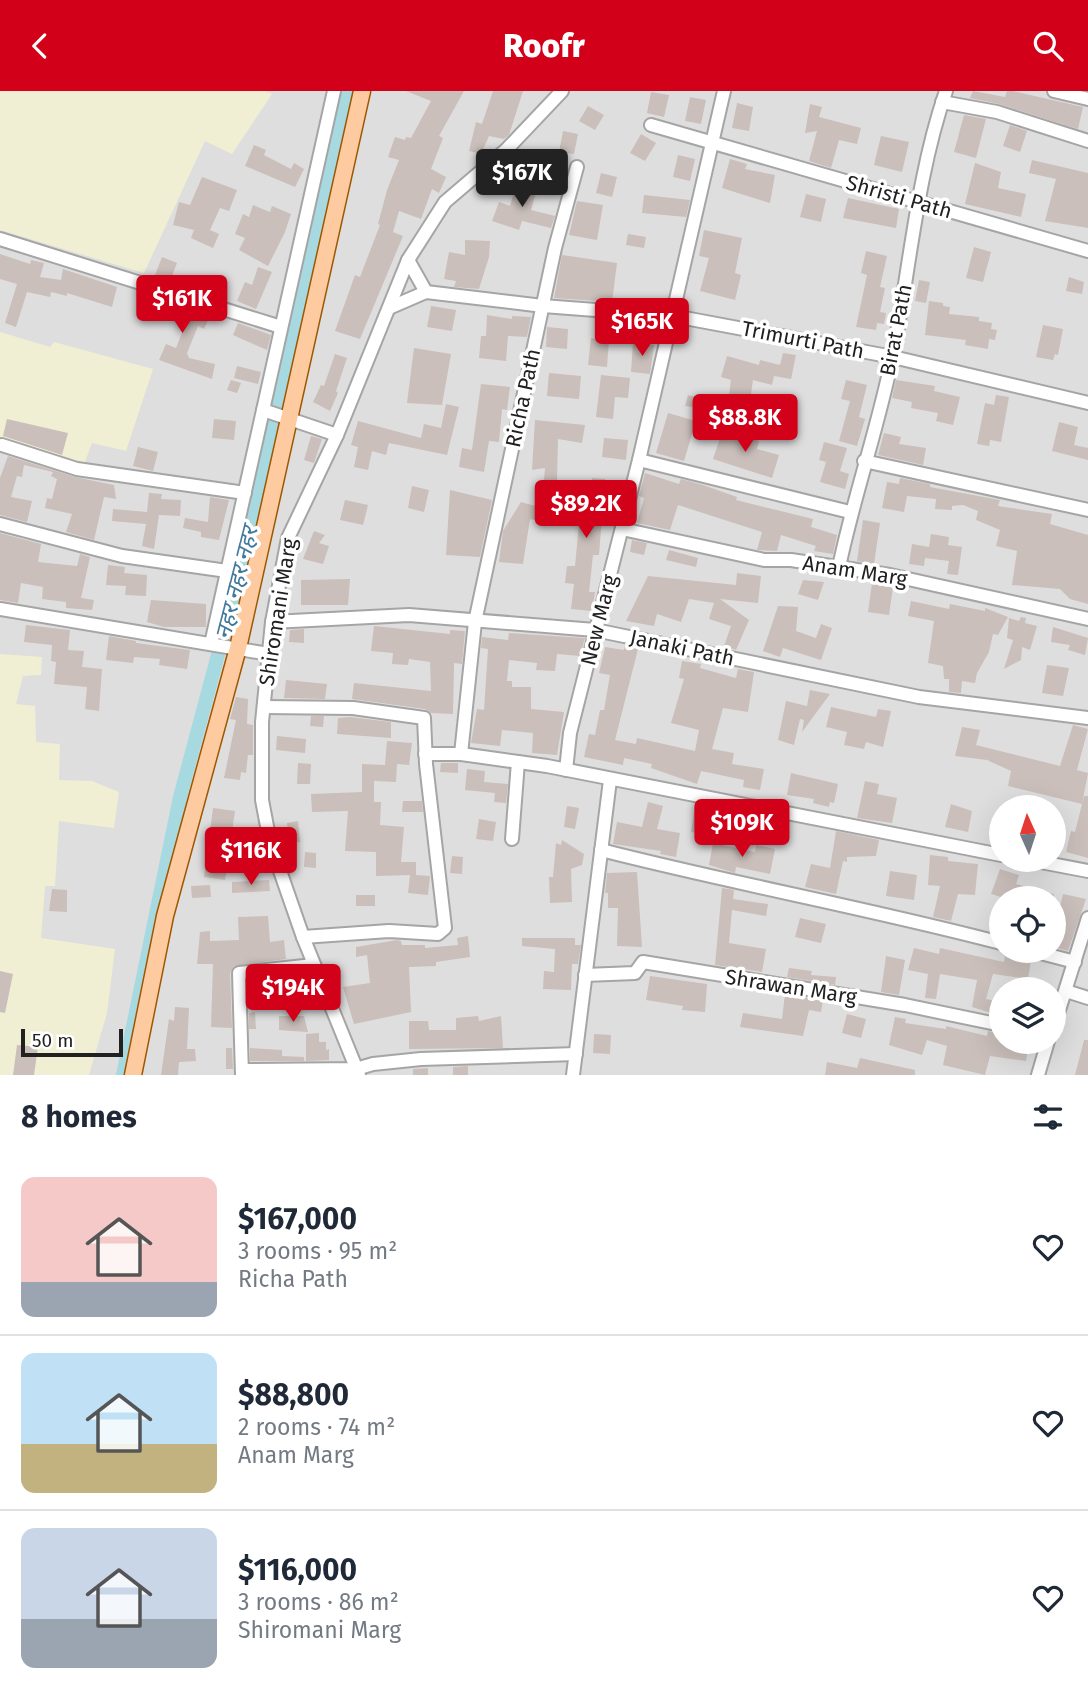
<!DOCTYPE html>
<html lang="en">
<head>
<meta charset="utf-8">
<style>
  body { margin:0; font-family:"Fira Sans","Noto Sans Devanagari",sans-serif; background:#f6f6f7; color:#1f2937; height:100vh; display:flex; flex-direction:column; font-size:26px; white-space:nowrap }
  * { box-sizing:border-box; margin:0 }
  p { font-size:23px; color:#747a83 }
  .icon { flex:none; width:38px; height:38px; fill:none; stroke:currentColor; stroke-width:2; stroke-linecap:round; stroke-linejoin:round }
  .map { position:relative; height:984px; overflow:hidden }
  .sheet { display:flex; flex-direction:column; background:#fff; flex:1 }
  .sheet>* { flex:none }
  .needle { width:46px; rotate:357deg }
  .controls { position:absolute; left:989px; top:704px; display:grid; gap:14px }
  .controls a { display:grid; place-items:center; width:77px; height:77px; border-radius:50%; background:#fff; box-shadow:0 7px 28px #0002; font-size:35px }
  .scale { position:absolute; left:21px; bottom:18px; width:102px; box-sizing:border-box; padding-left:7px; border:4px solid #212121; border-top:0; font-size:19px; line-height:24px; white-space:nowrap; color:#212121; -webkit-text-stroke:5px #fff; paint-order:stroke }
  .price { position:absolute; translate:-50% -60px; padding:0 16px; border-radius:7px; background:#d20018; color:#fff; font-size:23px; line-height:46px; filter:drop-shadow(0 2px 4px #0008) }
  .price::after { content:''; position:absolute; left:50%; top:42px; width:21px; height:16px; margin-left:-10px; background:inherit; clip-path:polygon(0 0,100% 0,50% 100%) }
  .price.on { background:#222; color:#fff }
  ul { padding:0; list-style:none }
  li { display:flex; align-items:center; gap:21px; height:175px; padding:0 21px }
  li+li { border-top:2px solid #e0e1e3 }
  li span { display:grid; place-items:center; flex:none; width:196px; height:140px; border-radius:14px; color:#555 }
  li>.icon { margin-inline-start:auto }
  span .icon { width:84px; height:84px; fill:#fffc; stroke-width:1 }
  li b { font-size:30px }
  h2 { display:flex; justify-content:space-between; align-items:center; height:84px; padding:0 21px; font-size:30px }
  header { display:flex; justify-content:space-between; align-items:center; height:91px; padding:0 21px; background:#d20018; color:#fff; font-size:32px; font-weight:800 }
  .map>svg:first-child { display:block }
</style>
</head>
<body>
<header><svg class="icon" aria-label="back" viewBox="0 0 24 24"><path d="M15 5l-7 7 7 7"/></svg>Roofr<svg class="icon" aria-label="search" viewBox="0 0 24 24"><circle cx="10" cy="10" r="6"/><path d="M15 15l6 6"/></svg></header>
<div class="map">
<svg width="1088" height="984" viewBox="0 0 1088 984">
  <rect width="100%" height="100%" fill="#f2ede7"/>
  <!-- residential -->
  <path fill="#dfdede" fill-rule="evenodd" d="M0 0H1088V984H0ZM1001 716H1054V768H1001ZM1001 807H1054V859H1001ZM1001 898H1054V950H1001Z"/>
  <!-- farmland -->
  <g fill="#f0efd3">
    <polygon points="0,0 265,0 272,3 232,63 205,50 144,182 0,139"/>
    <polygon points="0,241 50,256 54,251 153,278 126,360 92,352 83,376 0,350"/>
    <polygon points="0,563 42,566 41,584 23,585 16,613 35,615 36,651 60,653 59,689 92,690 119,701 114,737 59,730 55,795 45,795 41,847 115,858 107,922 89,984 0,984"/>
  </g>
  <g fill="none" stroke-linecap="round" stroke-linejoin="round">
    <!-- canal -->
    <polyline stroke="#a7dae0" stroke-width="14" points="123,984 180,706 239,485 346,0"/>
  </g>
  <!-- building -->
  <g fill="#cabfba">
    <polygon points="406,0 464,0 439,45 443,47 431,78 446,86 439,102 432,98 421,128 399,120 393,141 403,145 360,248 335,240 355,184 360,186 380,134 378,133 387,99 399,69 388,66 395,46 405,49 406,46 411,47 431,10"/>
    <polygon points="493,0 523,0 509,44 504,48 489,45 481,63 469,60 476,31 482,33"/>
    <polygon points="973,0 1005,6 1007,0 1013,0 1083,16 1078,38 999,13 970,7"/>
    <polygon points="651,1 669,4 664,26 647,22"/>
    <polygon points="690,6 706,9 701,33 685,30"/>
    <polygon points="737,12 753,16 749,40 732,37"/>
    <polygon points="810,13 822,16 819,26 861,37 857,53 839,49 831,77 809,70 817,40 805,42"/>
    <polygon points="588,15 604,24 595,39 579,30"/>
    <polygon points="964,24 986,28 976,67 954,61"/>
    <polygon points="1010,34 1027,40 1020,61 1003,55"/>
    <polygon points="563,40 578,43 574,63 559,61"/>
    <polygon points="641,43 656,52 645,70 630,62"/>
    <polygon points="881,45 909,51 902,81 874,74"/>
    <polygon points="254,54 266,59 264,64 291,78 294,72 304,78 295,96 245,75"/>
    <polygon points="678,64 695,68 690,90 673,86"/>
    <polygon points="730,68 747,73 745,78 775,84 770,112 722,97"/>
    <polygon points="1032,69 1088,82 1088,137 1045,130 1056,88 1029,82"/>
    <polygon points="975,72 1001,81 998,97 1026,103 1021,126 965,113"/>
    <polygon points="532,74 555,77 553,92 531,89"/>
    <polygon points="601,82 617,86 612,106 596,102"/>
    <polygon points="202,86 237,99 229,120 220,117 210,139 219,143 213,157 191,147 194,139 173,134 179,111 190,114"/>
    <polygon points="518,88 538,94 531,119 555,125 551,137 522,130 519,139 492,130 499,111 510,115"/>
    <polygon points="806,103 826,108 821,131 800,126"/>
    <polygon points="644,104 690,109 686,126 642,122"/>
    <polygon points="848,107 899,118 896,137 843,127"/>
    <polygon points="577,110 603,114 597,149 569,144"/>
    <polygon points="253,114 270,121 272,115 291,123 285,141 268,175 239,159 245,147 235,143 243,123 249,126"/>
    <polygon points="704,139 742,147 735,182 741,184 735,209 700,200 709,167 699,165"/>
    <polygon points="628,143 646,146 644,157 626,154"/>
    <polygon points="465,149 490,150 489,166 479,198 454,196 456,190 444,188 449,161 465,164"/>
    <polygon points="974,156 991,161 983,191 966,187"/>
    <polygon points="866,160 887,165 880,196 885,197 880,221 886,222 884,233 877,232 876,239 856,236 867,184 861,182"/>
    <polygon points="0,163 30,173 31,169 44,172 40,186 61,189 63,178 117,196 112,216 67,202 67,205 51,201 50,206 27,201 16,236 5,232 17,193 0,188"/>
    <polygon points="562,164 617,172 612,211 554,207"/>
    <polygon points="162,166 177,172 170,190 155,184"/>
    <polygon points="258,176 272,181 256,218 237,210 245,191 252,194"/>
    <polygon points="1069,186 1084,191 1082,203 1066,200"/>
    <polygon points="919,189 930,191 926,212 915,210"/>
    <polygon points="150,207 211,223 204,238 198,235 187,262 189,267 215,273 212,288 159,269 166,253 176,257 185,234 158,225 157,230 144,226"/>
    <polygon points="929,210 943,212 943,215 950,216 949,223 979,226 979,230 992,232 991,238 997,239 995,249 989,248 988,258 965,254 966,249 925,244"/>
    <polygon points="431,215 456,219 452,240 427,236"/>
    <polygon points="487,224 512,228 512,225 531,226 527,246 508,245 506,270 479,267 481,245 486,245"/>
    <polygon points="238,232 271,244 267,259 233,244"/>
    <polygon points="1043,234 1063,238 1058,264 1055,263 1053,269 1036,266"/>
    <polygon points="547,236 568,238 567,258 546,256"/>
    <polygon points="591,247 609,249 607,276 588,274"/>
    <polygon points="633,252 654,254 650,283 631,281"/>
    <polygon points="414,257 451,263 442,314 407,312"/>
    <polygon points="783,262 796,264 791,288 774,285 772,294 753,289 748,323 727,320 731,289 721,286 727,265 759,274 760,269 780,274"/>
    <polygon points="335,263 347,267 336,300 338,302 330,320 313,311 321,294 324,295"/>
    <polygon points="237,275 261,281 258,293 234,287"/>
    <polygon points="549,282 581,285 579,308 547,305"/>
    <polygon points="601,284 630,287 628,307 615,306 613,328 596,326"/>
    <polygon points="231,289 241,292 237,302 227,299"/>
    <polygon points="846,289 867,294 859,326 865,328 857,355 839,350 850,310 841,308"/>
    <polygon points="896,289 935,295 934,300 960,306 953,334 936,330 938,322 911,317 912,311 892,307"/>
    <polygon points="481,293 510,296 507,319 502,318 499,351 489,350 484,381 459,376 462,357 472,359"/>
    <polygon points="688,304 719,313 717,319 685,315"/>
    <polygon points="996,304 1009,306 1001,351 990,349 989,355 977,353 985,312 994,314"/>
    <polygon points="446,313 459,316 447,364 389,352 386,364 372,360 368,379 354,376 358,356 351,354 358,330 421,347 424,333 441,337"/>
    <polygon points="781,313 797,318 792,336 776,331"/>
    <polygon points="668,322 696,330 684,370 656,362"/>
    <polygon points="7,328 68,342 62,364 3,345"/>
    <polygon points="214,328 236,330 234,349 212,347"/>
    <polygon points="535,329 585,334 582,352 558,348 557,390 544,389 545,377 532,379"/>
    <polygon points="1059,331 1078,336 1074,354 1088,357 1088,369 1052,360"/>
    <polygon points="723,338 759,350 757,358 779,364 772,387 713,368"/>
    <polygon points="884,342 901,346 899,353 926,357 923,374 878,364"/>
    <polygon points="311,345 322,348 314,372 304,369"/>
    <polygon points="604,347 628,349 626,369 602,366"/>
    <polygon points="824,351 847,357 840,380 849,383 845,398 820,391 826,371 819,369"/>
    <polygon points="138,356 158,361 153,380 133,375"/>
    <polygon points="8,365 75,386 114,394 116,408 104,406 94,449 66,441 72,423 45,417 47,407 52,408 57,388 51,385 53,381 24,374 22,386 17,385 11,406 32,410 27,431 0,424 0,387"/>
    <polygon points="645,382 679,393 681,388 703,394 737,406 736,409 813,428 811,436 837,444 833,463 814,460 816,455 781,444 777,460 757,459 762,441 678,414 670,439 637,432 644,407 639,405"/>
    <polygon points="592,387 605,388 599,464 593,464 589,501 595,501 592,520 571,518 574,493 565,492 567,475 575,475 579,433 574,433 576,406 570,406 571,390 592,392"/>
    <polygon points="900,387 930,393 930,396 1000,409 998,415 1052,423 1050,433 1088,444 1088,513 1070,508 1060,498 1012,494 1017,460 996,455 1000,439 976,429 978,420 963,414 952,415 952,419 935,418 936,408 907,405 904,421 882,417 887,391 899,393"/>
    <polygon points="412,395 429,399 424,421 408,417"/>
    <polygon points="450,399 492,409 480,466 446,464"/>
    <polygon points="149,402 162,403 161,408 181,409 180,425 159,424 154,458 142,455 146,433 112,430 113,418 147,421"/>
    <polygon points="210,406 229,409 219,449 201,446 201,441 183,437 185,427 208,431"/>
    <polygon points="345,409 368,414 363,434 340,429"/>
    <polygon points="538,409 550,411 543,431 530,428 523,473 499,471 503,440 521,411 535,415"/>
    <polygon points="863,429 880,432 874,473 857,470"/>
    <polygon points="314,440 325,444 319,452 329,455 323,473 303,468"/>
    <polygon points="0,442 41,453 38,471 77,475 80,463 90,466 81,507 94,509 92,519 66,517 66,511 42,508 43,496 21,492 18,512 0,509"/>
    <polygon points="931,443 949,446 948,454 962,456 958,484 947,483 949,470 925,467 924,475 909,473 912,453 929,456"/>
    <polygon points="632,449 647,452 644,464 630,461"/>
    <polygon points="669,459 698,467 696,476 666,469"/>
    <polygon points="108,474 125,476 124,482 147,484 146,505 125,504 126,495 106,494"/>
    <polygon points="737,482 761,485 758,512 720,508 749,529 736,559 724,555 731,535 709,528 714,512 689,508 681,531 657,523 654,535 626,530 648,485 736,494"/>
    <polygon points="350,488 348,514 301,514 301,489"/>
    <polygon points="803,489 824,491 818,509 798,503"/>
    <polygon points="872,492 893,496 889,524 868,521"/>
    <polygon points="151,509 206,513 206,536 164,536 147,531"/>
    <polygon points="911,510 949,518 950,513 985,520 985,517 1008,526 998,544 993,543 989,561 977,582 975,592 962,590 961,602 949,601 949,588 944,588 943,575 928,572 934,530 908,525"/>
    <polygon points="778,515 798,516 796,540 816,547 821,533 832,537 821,569 783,557 780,566 763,560"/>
    <polygon points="1021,526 1026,527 1025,532 1037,535 1030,559 1022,556 1021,569 1004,578 1013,549 1007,547 1009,527 1019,530"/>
    <polygon points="26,534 70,539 68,559 84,560 82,576 102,578 99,620 85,618 87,596 54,593 56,571 51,570 52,554 24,551"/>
    <polygon points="374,535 450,543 450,539 465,540 462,573 454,572 453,623 431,622 425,618 352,608 354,592 431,600 430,571 409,568 408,574 392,573 393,562 371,560"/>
    <polygon points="1053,536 1088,547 1085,564 1068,559 1070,554 1051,551"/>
    <polygon points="304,538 304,552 289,551 290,539"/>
    <polygon points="509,542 585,547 580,565 557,563 555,580 536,579 537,572 509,569 507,590 512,590 512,596 531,596 531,618 564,621 557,664 532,662 533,642 502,639 500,655 471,652 477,618 484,619 488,558 481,557 482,546 508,549"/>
    <polygon points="109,545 136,550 136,552 190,559 187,578 159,574 160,568 134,566 133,572 106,569"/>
    <polygon points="625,555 638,558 615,649 636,653 637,647 695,660 699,639 671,632 684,588 679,587 682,570 701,573 700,577 736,587 738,578 754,581 748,621 723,617 712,658 734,662 732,673 764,678 760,699 743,696 744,689 701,680 697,693 651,677 652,673 624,667 623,674 584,666 589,643 595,644 600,619 604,619 610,584 599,582 605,556 624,559"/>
    <polygon points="1047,574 1069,577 1063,605 1042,602"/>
    <polygon points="286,589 327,593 325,608 284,607"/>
    <polygon points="810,599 830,603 802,641 804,629 800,628 794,654 778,649 786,610 807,615"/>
    <polygon points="236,606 248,608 247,633 253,634 253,664 248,664 246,682 241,681 240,689 224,687 236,629 230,628"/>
    <polygon points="831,616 876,626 878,618 891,620 883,656 866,651 864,658 844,654 847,641 826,636"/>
    <polygon points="311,625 324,625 323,636 310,635"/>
    <polygon points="350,626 391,631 391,647 337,643 338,627"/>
    <polygon points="1073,634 1088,638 1077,679 1088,682 1082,713 1008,695 1011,680 987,669 955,665 962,636 980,639 976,654 1060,675"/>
    <polygon points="277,645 306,648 305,662 276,659"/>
    <polygon points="387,650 412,652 409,674 397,673 396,691 374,690 374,711 381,711 380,734 404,736 401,771 416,771 416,784 430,785 428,804 408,802 410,784 376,785 376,761 345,760 348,720 312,721 311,703 362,701 362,673 385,674"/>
    <polygon points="298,672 311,673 310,693 297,693"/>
    <polygon points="441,672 458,672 458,682 440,681"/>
    <polygon points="467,678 485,680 484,691 508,693 506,712 494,711 495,702 465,699"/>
    <polygon points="791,682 838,693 834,712 830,711 829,716 813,712 814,708 787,704"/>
    <polygon points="865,690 879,693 877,703 897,707 892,732 857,727"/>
    <polygon points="1084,705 1088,705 1088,767 1066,761 1071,740 1075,741"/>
    <polygon points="403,710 422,710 423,721 402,721"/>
    <polygon points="648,711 663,715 657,738 680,742 676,766 660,763 661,760 613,753 617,731 642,736"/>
    <polygon points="951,713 972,720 968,741 945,736"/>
    <polygon points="567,715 579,717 575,738 564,736"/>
    <polygon points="695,715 711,717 707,743 691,741"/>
    <polygon points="213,717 235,720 225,789 204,786"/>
    <polygon points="479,728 496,731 493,750 476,748"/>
    <polygon points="298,730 300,751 289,752 287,732"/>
    <polygon points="836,740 879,749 876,765 847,766 847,771 843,770 836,803 805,796 811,773 830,777"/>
    <polygon points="562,749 584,763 582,774 571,778 572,811 550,812 549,786 553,786 556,752 561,754"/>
    <polygon points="713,752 755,761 756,754 775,758 770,783 736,776 735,782 709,774"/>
    <polygon points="305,761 316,762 316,777 304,776"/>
    <polygon points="930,764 948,766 948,770 978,773 975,804 958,803 951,830 933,826 940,795 928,794"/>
    <polygon points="452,765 463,766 462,783 450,782"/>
    <polygon points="1000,778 1019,784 1016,793 1054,803 1054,807 1004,807 991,803"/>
    <polygon points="890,780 917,784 914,809 886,805"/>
    <polygon points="637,781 642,856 617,855 618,817 608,817 608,802 605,802 607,782"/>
    <polygon points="269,789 270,800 232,802 232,791"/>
    <polygon points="210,794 211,806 192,807 191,795"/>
    <polygon points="722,797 734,799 733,808 768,813 766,825 732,819 729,852 766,858 762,881 715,874"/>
    <polygon points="52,798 67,799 67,821 49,820"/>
    <polygon points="1063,803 1086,808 1068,860 1054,856 1054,840"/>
    <rect x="356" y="804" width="19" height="11"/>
    <polygon points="268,825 270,851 284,849 286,868 234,875 230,882 232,937 211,936 213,873 197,873 200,841 210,840 210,850 239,849 238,826"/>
    <polygon points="800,827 826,833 821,852 795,846"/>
    <polygon points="468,845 470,866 436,871 436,875 409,876 411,921 354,933 343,896 370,892 367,864 356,866 356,856 397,849 401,850 402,854 425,854 425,857 458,854 457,847"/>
    <polygon points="522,847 575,847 575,854 581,854 578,873 572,873 571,899 543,898 544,880 554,881 555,858 522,855"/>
    <polygon points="914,857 939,863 940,857 1004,871 1006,859 1020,859 1023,866 1031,869 1028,888 993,883 986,908 996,910 997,905 1001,906 1001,925 972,916 977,889 940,883 936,908 925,907 928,883 908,879"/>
    <polygon points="886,865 905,869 899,904 881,901"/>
    <polygon points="789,877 812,880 811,884 836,886 835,894 787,886"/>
    <polygon points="0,880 13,883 5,922 0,921"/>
    <polygon points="650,885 707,893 705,921 682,919 683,915 646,909"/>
    <polygon points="785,903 823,909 821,921 809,919 803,945 740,936 743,922 782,928"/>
    <polygon points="175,916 189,917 187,958 195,958 196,970 179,971 178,984 161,984 169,928 174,930"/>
    <polygon points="255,921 256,938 249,938 249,922"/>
    <polygon points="847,923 866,928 861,947 842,942"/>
    <polygon points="279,925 304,925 308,941 279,939"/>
    <polygon points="478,925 479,930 501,925 503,957 409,958 409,930 428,930 429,939 456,939 456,927"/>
    <polygon points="895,926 906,928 905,932 946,938 946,935 987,945 988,940 1001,943 1000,950 1029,953 1026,970 990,965 985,984 943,974 947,955 927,949 922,964 889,954"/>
    <polygon points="319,942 319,951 326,951 326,959 329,958 329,969 306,970 306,943"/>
    <polygon points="594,943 611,944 610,963 593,962"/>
    <polygon points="1084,949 1088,949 1088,984 1075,984"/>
    <polygon points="17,954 38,956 34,984 13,984"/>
    <polygon points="226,957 232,957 233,978 226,978"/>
    <polygon points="250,957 282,959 282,965 304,966 304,970 250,970"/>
    <polygon points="860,967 915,979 915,984 825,984 827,971 857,977"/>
    <polygon points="468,975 468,984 453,984 453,976"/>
    <polygon points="428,977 428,984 413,984 413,978"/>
  </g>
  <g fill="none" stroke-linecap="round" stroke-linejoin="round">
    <defs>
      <g id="minor">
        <polyline points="1054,0 1088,8"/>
        <polyline points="942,11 997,21 1088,50"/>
        <polyline points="651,34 1088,160"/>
        <polyline points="0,148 281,236"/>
        <polyline points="408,169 426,201 543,215 674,225 893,266 1088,312"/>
        <polyline points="389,217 426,201"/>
        <polyline points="263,319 337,344"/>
        <polyline points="2,354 77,378 245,402"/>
        <polyline points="639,369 850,421"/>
        <polyline points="864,370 1088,419"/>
        <polyline points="0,433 122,465 227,480"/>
        <polyline points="622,438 764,469 791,469 890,484 1088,528"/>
        <path d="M839 476C854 404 879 334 893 263 910 176 917 84 946 0"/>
        <polyline points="0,518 269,563"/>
        <polyline points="272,531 409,524 595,539 919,606 1088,627"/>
        <polyline points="211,553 334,0"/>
        <polyline points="264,616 353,617 424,627 426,673 445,837 438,843 389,840 303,846"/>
        <polyline points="425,663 461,663 547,675 1001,764"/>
        <polyline points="461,663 475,531 555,157 577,76"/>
        <polyline points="566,679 570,642 639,369 724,0"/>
        <polyline points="512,748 518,671"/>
        <path d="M601 759C734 793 868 817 1001 852"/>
        <polyline points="1025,768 1088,780"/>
        <polyline points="1029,859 1075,871"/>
        <polyline points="585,884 635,882 643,871 905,914 1001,934"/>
        <polyline points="1066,900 1088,907"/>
        <polyline points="1054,935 1088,827"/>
        <polyline points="242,979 356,978 373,973 421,968 576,963"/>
        <polyline points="242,984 239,882 314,874"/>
        <polyline points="359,984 303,846 270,751 262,709 262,631 272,531 288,447 337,344 408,169 445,111 507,58 562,0"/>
        <polyline points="573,984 610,689"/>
        <polyline points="1038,984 1048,950"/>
      </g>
      <polyline id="major" points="133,984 165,825 238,557 362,0"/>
    </defs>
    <!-- minor casing -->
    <use href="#minor" stroke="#a5a5a5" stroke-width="16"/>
    <!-- major casing -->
    <use href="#major" stroke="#9e5700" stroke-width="19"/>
    <!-- minor -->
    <use href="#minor" stroke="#fff" stroke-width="12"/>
    <!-- major -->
    <use href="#major" stroke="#fecaa0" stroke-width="16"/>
  </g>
  <g text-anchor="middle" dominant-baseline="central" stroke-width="7" stroke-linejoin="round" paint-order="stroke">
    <!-- street labels -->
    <g font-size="21" fill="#212121" stroke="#fff">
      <text transform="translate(899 106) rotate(16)">Shristi Path</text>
      <text transform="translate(896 239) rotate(-79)">Birat Path</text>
      <text transform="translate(803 249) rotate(11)">Trimurti Path</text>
      <text transform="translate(523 307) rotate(-78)">Richa Path</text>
      <text transform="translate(855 480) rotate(9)">Anam Marg</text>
      <text transform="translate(278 521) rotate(-81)">Shiromani Marg</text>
      <text transform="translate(599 529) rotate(-76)">New Marg</text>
      <text transform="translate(682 557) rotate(12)">Janaki Path</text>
      <text transform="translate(791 896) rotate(9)">Shrawan Marg</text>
    </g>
    <!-- water labels -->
    <g font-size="23" font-style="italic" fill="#41799c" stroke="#fff">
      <text transform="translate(236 492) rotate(-76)">नहर नहर नहर</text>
    </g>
  </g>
</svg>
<div class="controls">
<a><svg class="needle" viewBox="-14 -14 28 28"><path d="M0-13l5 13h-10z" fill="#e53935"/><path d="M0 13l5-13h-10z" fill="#747a83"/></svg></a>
<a><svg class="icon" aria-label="locate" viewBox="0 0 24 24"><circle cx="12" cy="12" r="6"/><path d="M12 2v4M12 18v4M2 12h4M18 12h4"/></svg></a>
<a><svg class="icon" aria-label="layers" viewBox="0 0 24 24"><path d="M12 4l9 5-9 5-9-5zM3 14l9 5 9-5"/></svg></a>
</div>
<div class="scale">50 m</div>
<b class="price on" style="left:522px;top:118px">$167K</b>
<b class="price" style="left:182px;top:244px">$161K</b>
<b class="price" style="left:642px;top:267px">$165K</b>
<b class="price" style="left:745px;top:363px">$88.8K</b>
<b class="price" style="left:586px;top:449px">$89.2K</b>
<b class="price" style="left:742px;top:768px">$109K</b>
<b class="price" style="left:251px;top:796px">$116K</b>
<b class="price" style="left:293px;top:933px">$194K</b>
</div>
<section class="sheet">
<h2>8 homes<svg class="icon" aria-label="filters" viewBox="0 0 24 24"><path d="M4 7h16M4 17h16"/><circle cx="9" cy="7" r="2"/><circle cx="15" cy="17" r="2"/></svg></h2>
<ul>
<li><span style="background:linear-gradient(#f6c9c9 75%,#9aa5b1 0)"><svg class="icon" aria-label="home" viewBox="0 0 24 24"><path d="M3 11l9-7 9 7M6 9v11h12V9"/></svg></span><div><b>$167,000</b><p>3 rooms · 95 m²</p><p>Richa Path</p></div><svg class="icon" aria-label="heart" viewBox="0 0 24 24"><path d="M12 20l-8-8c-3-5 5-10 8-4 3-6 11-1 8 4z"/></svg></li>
<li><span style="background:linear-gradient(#bfe0f5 65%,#c2b280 0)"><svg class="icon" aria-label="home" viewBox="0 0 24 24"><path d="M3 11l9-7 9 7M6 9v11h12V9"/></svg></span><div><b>$88,800</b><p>2 rooms · 74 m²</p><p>Anam Marg</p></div><svg class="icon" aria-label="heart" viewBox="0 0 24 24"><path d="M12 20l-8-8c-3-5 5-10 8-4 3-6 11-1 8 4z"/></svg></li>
<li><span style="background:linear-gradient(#c9d6e8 65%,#9aa5b1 0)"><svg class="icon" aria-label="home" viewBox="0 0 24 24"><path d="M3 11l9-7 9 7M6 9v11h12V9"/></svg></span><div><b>$116,000</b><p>3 rooms · 86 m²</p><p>Shiromani Marg</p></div><svg class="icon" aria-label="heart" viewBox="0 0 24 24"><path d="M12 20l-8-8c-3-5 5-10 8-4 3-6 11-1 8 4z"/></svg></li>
</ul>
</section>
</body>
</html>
